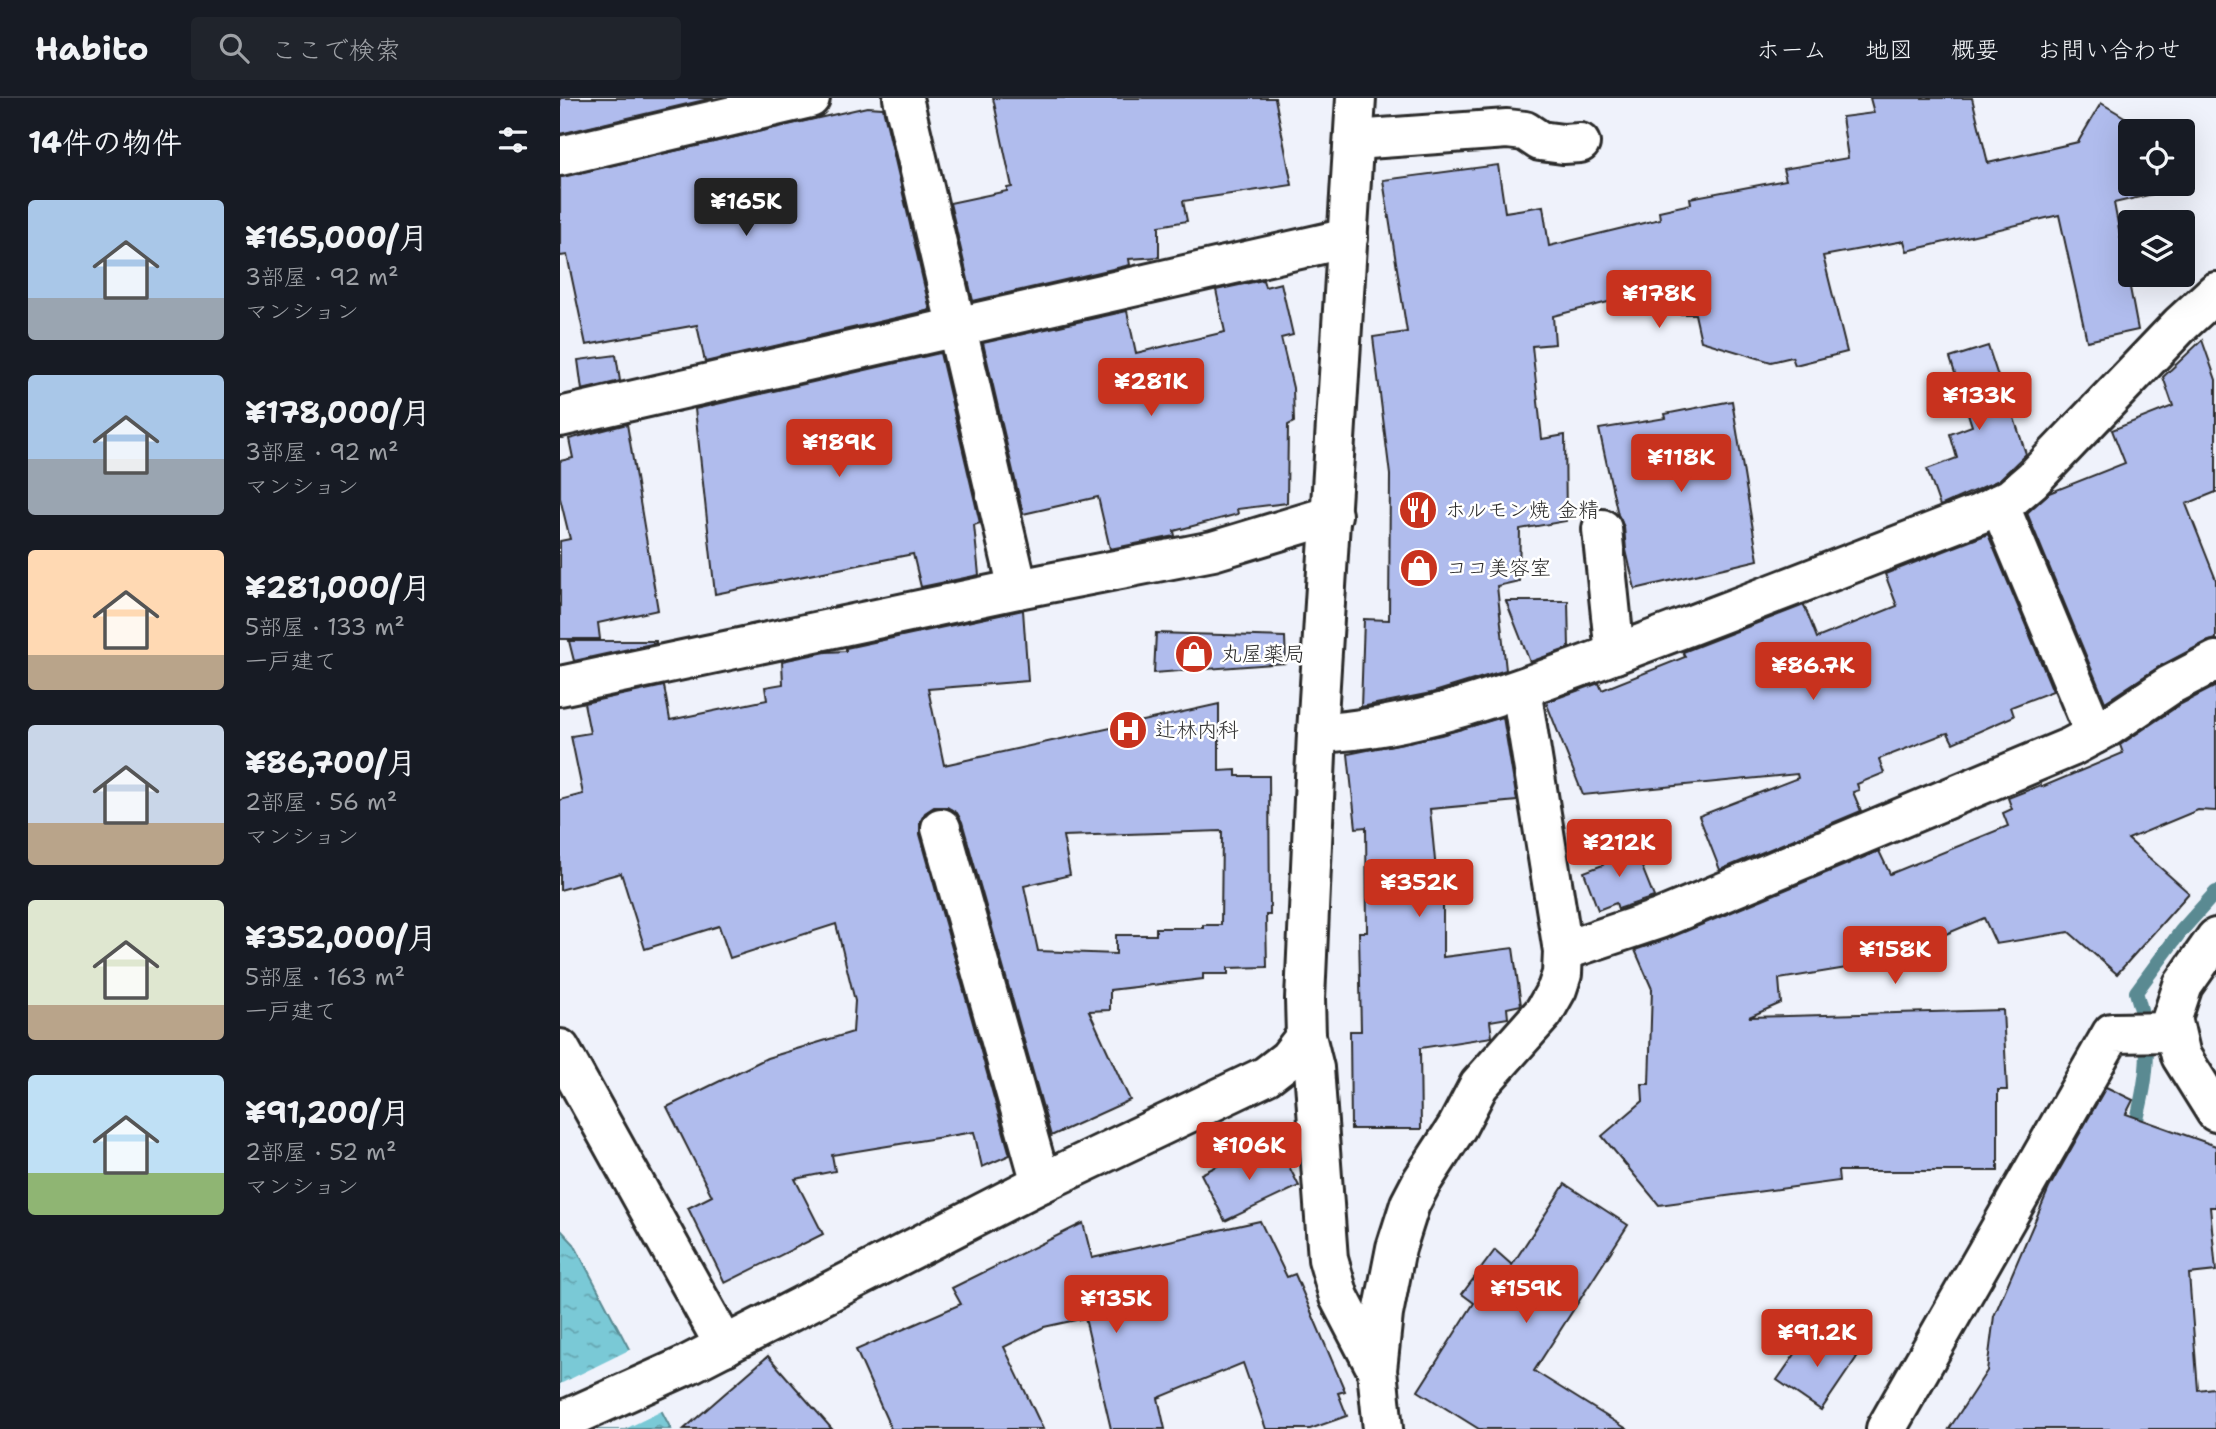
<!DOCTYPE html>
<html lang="ja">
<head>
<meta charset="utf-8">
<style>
  body { margin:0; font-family:"Shantell Sans","Klee One",sans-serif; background:#20242c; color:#f1f3f6; height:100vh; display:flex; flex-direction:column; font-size:26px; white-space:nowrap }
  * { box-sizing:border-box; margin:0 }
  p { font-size:23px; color:#9ea1a6 }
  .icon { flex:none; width:38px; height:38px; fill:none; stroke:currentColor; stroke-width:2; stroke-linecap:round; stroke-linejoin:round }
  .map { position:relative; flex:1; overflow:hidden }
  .panel { display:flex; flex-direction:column; background:#171b24; width:560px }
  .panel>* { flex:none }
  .fabs { position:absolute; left:1558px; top:21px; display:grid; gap:14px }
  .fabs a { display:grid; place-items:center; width:77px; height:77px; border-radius:7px; background:#171b24; box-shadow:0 7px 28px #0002; font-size:35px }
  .price { position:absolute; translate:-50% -60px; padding:0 16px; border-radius:7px; background:#c8321e; color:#fff; font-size:23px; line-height:46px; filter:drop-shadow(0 2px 4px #0008) }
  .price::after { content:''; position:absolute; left:50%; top:42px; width:21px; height:16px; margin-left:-10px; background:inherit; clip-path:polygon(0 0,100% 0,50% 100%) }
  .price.selected { background:#222; color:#fff }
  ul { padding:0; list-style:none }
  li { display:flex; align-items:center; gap:21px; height:175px; padding:0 28px }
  li span { display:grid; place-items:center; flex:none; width:196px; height:140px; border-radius:7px; color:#555 }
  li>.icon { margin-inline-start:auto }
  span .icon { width:84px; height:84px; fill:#fffc; stroke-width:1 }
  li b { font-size:30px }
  h2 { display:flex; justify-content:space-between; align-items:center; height:84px; padding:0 28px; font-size:30px }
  header { display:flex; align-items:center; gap:42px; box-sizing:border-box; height:98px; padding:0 35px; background:#171b24; border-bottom:2px solid #363941 }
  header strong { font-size:33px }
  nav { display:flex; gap:38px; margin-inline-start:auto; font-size:24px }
  .search { width:490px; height:63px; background:#20242c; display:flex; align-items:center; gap:18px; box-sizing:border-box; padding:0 24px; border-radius:7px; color:#9ea1a6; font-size:26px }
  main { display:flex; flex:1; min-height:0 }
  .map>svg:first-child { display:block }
</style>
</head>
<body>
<header>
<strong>Habito</strong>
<div class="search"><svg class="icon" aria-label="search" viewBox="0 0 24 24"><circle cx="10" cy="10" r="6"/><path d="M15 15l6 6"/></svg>ここで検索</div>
<nav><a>ホーム</a><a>地図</a><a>概要</a><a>お問い合わせ</a></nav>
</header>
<main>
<section class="panel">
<h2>14件の物件<svg class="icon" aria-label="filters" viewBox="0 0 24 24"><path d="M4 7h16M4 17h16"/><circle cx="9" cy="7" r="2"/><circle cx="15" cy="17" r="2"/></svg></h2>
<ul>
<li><span style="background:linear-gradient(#a9c7e8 70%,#9aa5b1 0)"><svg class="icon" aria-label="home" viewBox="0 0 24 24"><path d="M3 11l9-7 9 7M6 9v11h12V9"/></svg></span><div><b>¥165,000/月</b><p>3部屋 · 92 m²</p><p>マンション</p></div></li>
<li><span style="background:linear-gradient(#a9c7e8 60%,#9aa5b1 0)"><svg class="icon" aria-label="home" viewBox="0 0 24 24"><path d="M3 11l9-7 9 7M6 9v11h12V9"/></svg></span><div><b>¥178,000/月</b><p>3部屋 · 92 m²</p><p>マンション</p></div></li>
<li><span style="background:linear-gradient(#ffd9b3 75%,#b9a48a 0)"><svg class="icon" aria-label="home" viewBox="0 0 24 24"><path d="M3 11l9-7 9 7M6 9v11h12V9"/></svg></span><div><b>¥281,000/月</b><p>5部屋 · 133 m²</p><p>一戸建て</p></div></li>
<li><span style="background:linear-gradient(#c9d6e8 70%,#b9a48a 0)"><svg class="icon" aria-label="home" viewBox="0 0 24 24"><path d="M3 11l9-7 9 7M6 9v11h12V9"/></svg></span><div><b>¥86,700/月</b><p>2部屋 · 56 m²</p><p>マンション</p></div></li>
<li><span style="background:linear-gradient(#dfe7d0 75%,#b9a48a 0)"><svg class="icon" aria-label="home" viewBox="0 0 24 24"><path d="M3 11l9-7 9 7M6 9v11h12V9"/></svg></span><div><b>¥352,000/月</b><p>5部屋 · 163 m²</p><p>一戸建て</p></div></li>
<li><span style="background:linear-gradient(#bfe0f5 70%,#8fb573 0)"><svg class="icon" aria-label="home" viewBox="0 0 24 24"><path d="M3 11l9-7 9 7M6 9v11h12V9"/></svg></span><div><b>¥91,200/月</b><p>2部屋 · 52 m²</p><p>マンション</p></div></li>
</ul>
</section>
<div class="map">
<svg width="1656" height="1331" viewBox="0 0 1656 1331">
  <defs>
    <pattern id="water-ripples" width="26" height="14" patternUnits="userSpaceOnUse" patternTransform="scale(1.75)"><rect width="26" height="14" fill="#7ac9d6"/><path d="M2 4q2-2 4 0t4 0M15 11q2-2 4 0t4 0" fill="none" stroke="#64a3ae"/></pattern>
  </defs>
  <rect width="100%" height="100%" fill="#eff2fb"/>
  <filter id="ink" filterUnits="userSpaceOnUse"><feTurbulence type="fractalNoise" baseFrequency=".0143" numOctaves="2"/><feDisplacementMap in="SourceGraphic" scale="14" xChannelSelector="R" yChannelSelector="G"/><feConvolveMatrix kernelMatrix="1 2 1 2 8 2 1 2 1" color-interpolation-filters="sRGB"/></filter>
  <g filter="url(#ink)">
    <!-- water -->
    <polygon fill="url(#water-ripples)" stroke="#5a8a92" stroke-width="2" points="0,1131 14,1146 111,1331 0,1331"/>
    <!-- pier -->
    <polygon fill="#eff2fb" points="73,1250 106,1311 65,1331 0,1331 0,1286"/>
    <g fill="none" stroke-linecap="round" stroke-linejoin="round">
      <!-- stream -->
      <path stroke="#5a8a92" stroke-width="14" d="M1573 1038C1587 982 1594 950 1576 894L1621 833 1656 794"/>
    </g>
    <!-- building -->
    <g fill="#b0bced" stroke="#2b2b2b" stroke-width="2" fill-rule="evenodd">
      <polygon points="0,0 153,0 0,36"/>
      <polygon points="433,0 715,0 732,87 623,103 627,123 599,128 599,159 569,161 570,167 413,203 390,105 447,93 447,90 452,89"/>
      <polygon points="1310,0 1412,0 1428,65 1518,44 1541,5 1588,33 1570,33 1570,86 1604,86 1606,93 1554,105 1578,232 1527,243 1499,117 1347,153 1344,143 1263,158 1287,254 1235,267 1232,259 1211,264 1141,243 1135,216 1099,216 1099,191 993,218 995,246 972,248 982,341 1005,337 1006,423 960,431 959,483 937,488 946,572 871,595 801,609 804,521 829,522 830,377 813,239 847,234 823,82 938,67 945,114 983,108 989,148 1100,121 1099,113 1131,106 1130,100 1226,82 1223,71 1288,60 1282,19 1314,15"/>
      <polygon points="307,9 323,10 370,212 145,264 137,227 26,247 7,157 0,158 0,79"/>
      <polygon points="703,182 705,189 721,185 733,237 721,240 733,290 734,324 728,327 727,405 677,411 678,416 614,433 615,438 550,451 538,399 463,416 423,245 567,213 576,255 665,234 656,192"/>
      <polygon points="1642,242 1656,282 1656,394 1626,406 1656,482 1656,541 1646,544 1600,568 1545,604 1467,415 1489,395 1565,365 1552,332 1613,308 1603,279"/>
      <polygon points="1428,248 1450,315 1452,314 1466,356 1439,382 1380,408 1367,371 1397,360 1390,336 1412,328 1390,260"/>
      <polygon points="380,255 420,425 414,427 419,477 361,489 353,456 155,496 135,311"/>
      <polygon points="56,257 60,283 22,292 18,262"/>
      <polygon points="1172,303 1198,462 1075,491 1066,452 1064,429 1058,417 1039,331 1106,320 1105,316"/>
      <polygon points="67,326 98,512 38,525 40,541 0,541 0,443 10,441 0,400 0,363 13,360 9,341"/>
      <polygon points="1428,436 1493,593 1451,609 1454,618 1393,645 1388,635 1384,636 1319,661 1324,675 1297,686 1299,692 1293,694 1301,713 1160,772 1139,718 1238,680 1237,676 1023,697 986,604 1039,585 1042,592 1125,559 1123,554 1244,507 1257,540 1337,508 1325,476"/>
      <polygon points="946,503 1008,503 1009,550 970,564"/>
      <path d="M463 512 468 583 368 591 384 667 659 606V673L676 672V678H709L710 817H706L707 869 668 870V876H643V881L550 892V912L529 913 570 1002 491 1038 402 724 397 715 387 709H374L365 715 360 724V736L450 1057 422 1069 414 1034 272 1057 275 1073 235 1081 263 1136 165 1185 128 1110 152 1098 107 1009 207 960 293 934 295 903 276 826 170 860 159 828 85 851 61 775 0 792V702L23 696 11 638 30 635 24 605 104 588 110 622 207 602 205 589 223 586 222 563 266 554 286 553V550ZM662 733 661 827H643V830H596V837H556V856L478 853 464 788 510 777 503 738Z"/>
      <polygon points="596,535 725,539 726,565 594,575"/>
      <polygon points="9,543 96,543 96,545 14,563"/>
      <polygon points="1656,588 1656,713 1638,712 1568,741 1629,795 1557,876 1509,834 1436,846 1424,820 1317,865 1219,881 1221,905 1189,919 1443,912 1447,992 1438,992 1438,1073 1278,1073 1279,1083 1099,1107 1042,1038 1083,1003 1082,986 1089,986 1092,891 1075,852 1107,841 1319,753 1330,776 1448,728 1443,715 1452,711 1448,700 1481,687 1482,689 1563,655 1560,647 1621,606"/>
      <polygon points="943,619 957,703 870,711 877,783 883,783 883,859 953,850 961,907 947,910 948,920 930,923 932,939 860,950 861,1031 791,1031 790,933 801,933 799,834 807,834 806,729 796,730 788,656 881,637"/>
      <polygon points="1072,744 1094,799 1058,811 1056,805 1038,812 1024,774 1043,767 1039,756"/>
      <polygon points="1546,989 1573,1002 1566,1016 1656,1048 1656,1109 1650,1109 1656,1173 1629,1176 1638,1292 1654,1290 1656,1331 1389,1331 1427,1273 1434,1218 1489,1090"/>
      <polygon points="719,1049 739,1088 665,1123 641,1076 685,1054 690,1064"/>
      <polygon points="1005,1086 1068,1127 974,1273 1067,1331 919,1331 858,1293 914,1205 902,1196 935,1152 952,1167"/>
      <polygon points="700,1123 727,1179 735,1176 785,1293 778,1295 787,1318 750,1331 706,1331 683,1265 598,1300 605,1331 551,1331 525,1220 484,1229 444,1249 483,1331 331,1331 296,1252 401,1206 392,1190 523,1125 532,1160"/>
      <polygon points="1254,1229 1297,1259 1261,1312 1217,1282"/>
      <polygon points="208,1258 272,1331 124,1331"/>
    </g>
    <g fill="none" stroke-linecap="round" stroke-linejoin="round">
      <defs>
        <g id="minor">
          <polyline points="343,0 458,491"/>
          <polyline points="796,0 757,635 745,901 746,938 754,970 768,1161 779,1199 817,1272"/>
          <polyline points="794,42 947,31 965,33 980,43 1003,46 1020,45"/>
          <polyline points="0,58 250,0"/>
          <polyline points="0,319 788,140"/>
          <polyline points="1439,406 1535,636"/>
          <polyline points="1042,431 1055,556"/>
          <polyline points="0,588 458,491 653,453 772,417"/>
          <path d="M757 635C862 631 971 587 1068 551 1186 507 1302 461 1419 416L1451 400 1472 382 1620 227 1656 194"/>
          <polyline points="381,730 481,1085"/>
          <polyline points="1656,840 1623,887 1612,920 1621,958 1656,1014"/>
          <polyline points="1003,853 1099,821 1511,649 1548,629 1610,587 1656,563"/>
          <polyline points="0,951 165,1248"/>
          <polyline points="0,1324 127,1267 481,1085 706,978 728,961 746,938"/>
          <polyline points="823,1331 817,1272 823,1216 836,1150 850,1106 862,1083 897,1029 919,987 984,914 997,891 1002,876 1003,853 961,591"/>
          <polyline points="1326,1331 1552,935 1615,934"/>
        </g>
      </defs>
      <!-- minor casing -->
      <use href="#minor" stroke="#2b2b2b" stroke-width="44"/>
      <!-- minor -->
      <use href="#minor" stroke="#fff" stroke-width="38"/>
    </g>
  </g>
  <!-- icons -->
  <defs>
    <symbol id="restaurant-disc" viewBox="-11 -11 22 22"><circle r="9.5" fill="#c8321e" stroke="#fff"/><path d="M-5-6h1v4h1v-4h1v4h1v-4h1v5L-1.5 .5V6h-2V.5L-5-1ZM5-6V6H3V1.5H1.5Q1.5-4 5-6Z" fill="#fff"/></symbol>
    <symbol id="shop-disc" viewBox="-11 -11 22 22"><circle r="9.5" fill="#c8321e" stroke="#fff"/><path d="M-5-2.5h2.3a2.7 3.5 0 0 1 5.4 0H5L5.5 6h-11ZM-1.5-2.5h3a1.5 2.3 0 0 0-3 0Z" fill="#fff"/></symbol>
    <symbol id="hospital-disc" viewBox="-11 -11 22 22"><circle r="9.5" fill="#c8321e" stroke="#fff"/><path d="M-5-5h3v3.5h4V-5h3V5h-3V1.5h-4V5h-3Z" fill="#fff"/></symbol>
  </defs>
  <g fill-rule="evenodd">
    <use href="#restaurant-disc" x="836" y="390" width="44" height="44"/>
    <use href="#shop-disc" x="837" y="448" width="44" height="44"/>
    <use href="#shop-disc" x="612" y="534" width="44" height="44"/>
    <use href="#hospital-disc" x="546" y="610" width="44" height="44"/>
  </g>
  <g text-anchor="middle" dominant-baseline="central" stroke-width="5" stroke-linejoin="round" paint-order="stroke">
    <!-- poi labels -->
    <g font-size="21" fill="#2b2b2b" stroke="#fff" text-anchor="start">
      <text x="885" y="412">ホルモン焼 金精</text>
      <text x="886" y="470">ココ美容室</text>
      <text x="661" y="556">丸屋薬局</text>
      <text x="595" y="632">辻林内科</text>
    </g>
  </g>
</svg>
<div class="fabs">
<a><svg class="icon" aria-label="locate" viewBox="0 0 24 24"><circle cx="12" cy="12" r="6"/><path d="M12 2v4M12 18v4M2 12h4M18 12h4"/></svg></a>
<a><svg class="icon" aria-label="layers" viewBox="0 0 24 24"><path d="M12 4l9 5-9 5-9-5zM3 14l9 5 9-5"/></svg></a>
</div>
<b class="price selected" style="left:186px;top:140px">¥165K</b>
<b class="price" style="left:1099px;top:232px">¥178K</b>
<b class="price" style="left:591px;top:320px">¥281K</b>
<b class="price" style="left:1419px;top:334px">¥133K</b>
<b class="price" style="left:279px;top:381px">¥189K</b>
<b class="price" style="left:1121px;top:396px">¥118K</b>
<b class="price" style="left:1253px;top:604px">¥86.7K</b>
<b class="price" style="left:1059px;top:781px">¥212K</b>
<b class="price" style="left:859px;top:821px">¥352K</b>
<b class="price" style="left:1335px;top:888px">¥158K</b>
<b class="price" style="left:689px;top:1084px">¥106K</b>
<b class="price" style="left:966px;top:1227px">¥159K</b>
<b class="price" style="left:556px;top:1237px">¥135K</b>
<b class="price" style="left:1257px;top:1271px">¥91.2K</b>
</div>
</main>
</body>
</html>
